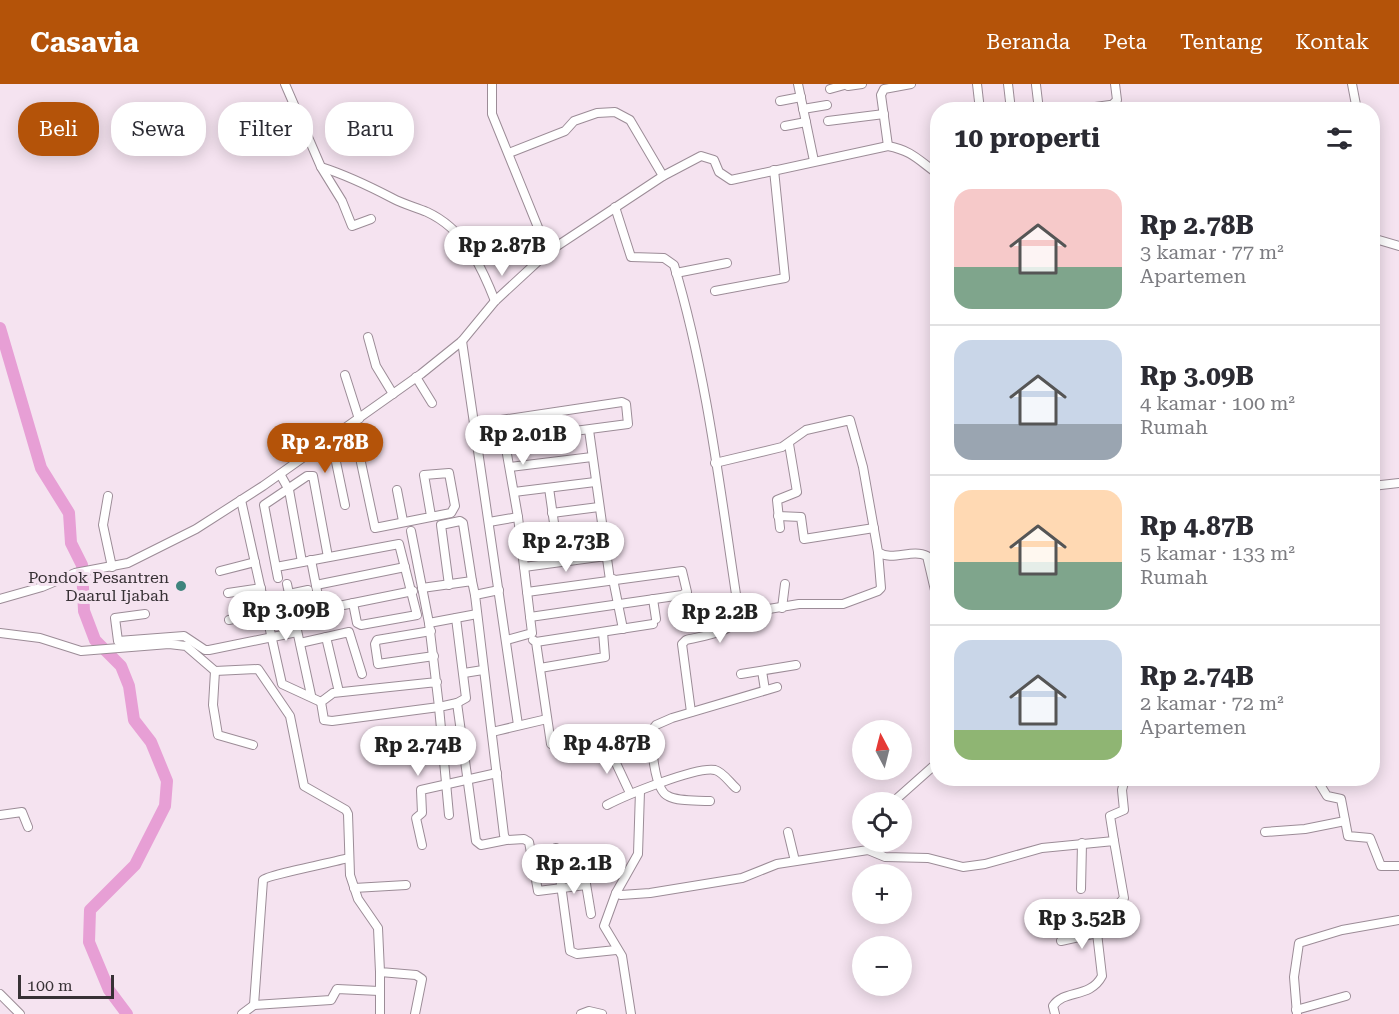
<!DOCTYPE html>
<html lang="id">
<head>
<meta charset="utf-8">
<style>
  body { margin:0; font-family:"Roboto Serif",serif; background:#f2f2f3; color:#2b2b33; height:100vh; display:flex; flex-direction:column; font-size:22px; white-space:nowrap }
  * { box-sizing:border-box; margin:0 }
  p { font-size:20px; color:#7c7c81 }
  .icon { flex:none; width:33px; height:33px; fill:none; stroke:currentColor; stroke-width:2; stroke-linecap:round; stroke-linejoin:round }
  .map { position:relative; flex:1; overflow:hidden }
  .drawer { position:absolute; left:930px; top:18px; width:450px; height:684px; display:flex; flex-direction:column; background:#fff; border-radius:24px; box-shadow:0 3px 15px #0003 }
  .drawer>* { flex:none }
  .guide { position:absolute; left:18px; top:18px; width:570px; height:54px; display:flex; gap:12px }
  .needle { width:39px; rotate:353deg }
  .tools { position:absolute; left:852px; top:636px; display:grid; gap:12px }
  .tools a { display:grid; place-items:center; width:60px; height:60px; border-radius:50%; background:#fff; box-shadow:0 3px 15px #0003; font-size:30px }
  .scale { position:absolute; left:18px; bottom:15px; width:96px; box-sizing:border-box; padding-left:6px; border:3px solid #373135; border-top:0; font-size:16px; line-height:21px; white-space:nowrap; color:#373135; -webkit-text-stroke:4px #f5e3f0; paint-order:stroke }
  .price { position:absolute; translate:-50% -51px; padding:0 14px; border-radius:21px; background:#fff; color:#222; font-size:20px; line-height:39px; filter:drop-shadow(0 2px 3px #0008) }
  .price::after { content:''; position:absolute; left:50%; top:36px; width:18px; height:14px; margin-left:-9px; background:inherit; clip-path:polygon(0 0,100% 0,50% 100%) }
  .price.current { background:#b45309; color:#fff }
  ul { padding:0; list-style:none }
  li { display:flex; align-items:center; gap:18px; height:150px; padding:0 24px }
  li+li { border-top:2px solid #e1e1e2 }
  li span { display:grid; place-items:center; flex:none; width:168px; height:120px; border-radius:18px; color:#555 }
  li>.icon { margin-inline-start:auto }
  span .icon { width:72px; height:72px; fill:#fffc; stroke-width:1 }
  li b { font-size:26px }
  h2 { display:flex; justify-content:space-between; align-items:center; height:72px; padding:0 24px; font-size:26px }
  .tag { padding:0 21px; border-radius:24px; background:#fff; box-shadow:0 3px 15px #0003; font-size:21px; line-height:54px }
  .tag.current { background:#b45309; color:#fff }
  header { display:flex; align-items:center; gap:36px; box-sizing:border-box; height:84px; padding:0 30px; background:#b45309; color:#fff }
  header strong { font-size:28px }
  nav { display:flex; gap:33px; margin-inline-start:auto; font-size:21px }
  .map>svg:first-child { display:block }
</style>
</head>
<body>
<header>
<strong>Casavia</strong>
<nav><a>Beranda</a><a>Peta</a><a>Tentang</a><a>Kontak</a></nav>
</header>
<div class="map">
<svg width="1399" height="930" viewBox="0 0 1399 930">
  <rect width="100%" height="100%" fill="#f5e3f0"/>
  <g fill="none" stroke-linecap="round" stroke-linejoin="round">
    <!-- river -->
    <polyline stroke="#e79fd5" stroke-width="12" points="0,244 41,384 69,429 71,459 82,481 84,527 95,556 121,582 129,602 134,636 151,658 167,697 165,722 135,781 90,826 89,858 109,906 127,930"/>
    <defs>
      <g id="minor">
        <path d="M285 0 321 83C346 91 369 102 392 114 403 120 415 123 427 128 464 145 481 181 495 217"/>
        <polyline points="492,0 492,30 548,168"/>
        <polyline points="798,0 814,77"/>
        <polyline points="977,0 980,26"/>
        <polyline points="1008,0 1011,26"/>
        <polyline points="1352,0 1357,26"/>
        <polyline points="1036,1 1039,26"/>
        <polyline points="848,2 862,0"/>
        <polyline points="830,5 848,0"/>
        <polyline points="780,17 801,13"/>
        <polyline points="1109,24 1117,16 1115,0"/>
        <polyline points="803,25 827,21"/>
        <polyline points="1073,26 1110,21"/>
        <polyline points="828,37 884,30"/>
        <polyline points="785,42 806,38"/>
        <polyline points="888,62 881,11 884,5 911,0"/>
        <polyline points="509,69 565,47 574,37 597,29 615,28 630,36 663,92"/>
        <polyline points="321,83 342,117 352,142 371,135"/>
        <path d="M615 123 631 173 664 174 674 181C708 294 721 414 739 530 736 549 701 552 686 556L682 560 691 628"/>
        <polyline points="1372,154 1399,162"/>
        <polyline points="676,189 727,179"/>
        <polyline points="715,207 785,194 774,86"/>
        <polyline points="368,253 376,282 393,310"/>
        <polyline points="462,257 518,641"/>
        <polyline points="345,291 359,335"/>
        <polyline points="416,293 432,319"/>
        <polyline points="589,346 610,496"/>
        <polyline points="331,354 345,421"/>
        <polyline points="506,356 628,340 626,320 622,318 501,336 518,433 532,549 507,556"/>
        <polyline points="332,357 351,352 356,355 375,444 451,429 455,422 449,389 424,391 431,432"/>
        <path d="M715 379 782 363 806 346 850 336 863 383 878 468C892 478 912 464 927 472L938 519"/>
        <polyline points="510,383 592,373"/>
        <polyline points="280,390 289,406 302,478"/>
        <polyline points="1372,402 1399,399"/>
        <polyline points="549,404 556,453"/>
        <polyline points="397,406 403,437"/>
        <polyline points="514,408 595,398"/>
        <polyline points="108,412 103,441 112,483"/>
        <polyline points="241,416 282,600 321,618"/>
        <polyline points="552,429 599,423"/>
        <polyline points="778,432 801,433 804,455 874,444"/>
        <polyline points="489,438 518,433"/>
        <polyline points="780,444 777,416 797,408 789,360"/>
        <polyline points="411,447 429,539"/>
        <polyline points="521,457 602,446"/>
        <polyline points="311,476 320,522 324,525 413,507"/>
        <polyline points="276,483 399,460 417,531 361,541 357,539 353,519"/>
        <polyline points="524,483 606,472"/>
        <polyline points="220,487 255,478"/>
        <polyline points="278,494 264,421 307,392 313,392 328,473"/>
        <polyline points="613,495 623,545"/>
        <polyline points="287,500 311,611"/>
        <polyline points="316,501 405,483"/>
        <polyline points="449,501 441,441 460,437 463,439 472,497"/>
        <polyline points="422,504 472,497 475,511"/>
        <polyline points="499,506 475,511 504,751 506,756 524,755 529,758 538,807 586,801"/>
        <polyline points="527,508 682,487 687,508 682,511 530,533"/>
        <polyline points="228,509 261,504"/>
        <polyline points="289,510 308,506"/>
        <path d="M0 515 42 503 75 489 128 479 196 445 263 402 421 290 462 257 495 217 548 168 663 92 701 72 714 76 719 88 731 96 888 62C913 67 918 76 938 90"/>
        <polyline points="653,515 656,535"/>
        <polyline points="782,524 785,500"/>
        <polyline points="145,530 115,534 118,557 184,552 205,566 209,566 297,548"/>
        <polyline points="739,530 799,520 843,520 878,507 881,504 878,468"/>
        <polyline points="294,535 314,531"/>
        <polyline points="229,536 266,528"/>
        <polyline points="431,547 377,556 375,560 378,580 434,572"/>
        <polyline points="0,549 40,554 81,567 169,560 186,562 215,587 258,585 290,632 304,702 346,726 348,730 350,791 358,815 378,844 380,888 416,891 422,895 415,930"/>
        <polyline points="326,553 339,608"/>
        <polyline points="533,556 536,558 551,660"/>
        <polyline points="536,558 653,540"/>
        <polyline points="300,559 349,548 362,590"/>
        <polyline points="540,584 605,573 603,548"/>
        <polyline points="215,587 213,621 218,651 253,661"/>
        <polyline points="762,587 765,606"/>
        <polyline points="464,589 483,586"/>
        <polyline points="741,590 796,581"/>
        <polyline points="437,598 333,609 321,618 324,636 332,637 439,623 429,539 477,530"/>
        <polyline points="457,619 476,757 481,761 506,756"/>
        <polyline points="492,648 547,635"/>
        <polyline points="420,656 443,673"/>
        <polyline points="398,657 420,656 440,649"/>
        <polyline points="608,662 630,709"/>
        <polyline points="1316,694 1327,712 1341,715 1348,752 1370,754 1381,782 1399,782"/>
        <path d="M710 717C697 716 679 718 668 712 654 706 651 660 652 646L656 641 672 634 777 603"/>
        <polyline points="893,718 938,678"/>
        <path d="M607 721C624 712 697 682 715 686 723 688 730 699 736 704"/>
        <polyline points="0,731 22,728 28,743"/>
        <polyline points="449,731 439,623 457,619 466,614 456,534"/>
        <polyline points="788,748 795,777"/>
        <polyline points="1265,748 1305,745 1345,737"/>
        <polyline points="1114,757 1110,732 1124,726 1122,706 1125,694"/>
        <polyline points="422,761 416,734 422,729 421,706 497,689"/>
        <polyline points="556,764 570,867 577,870 616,866"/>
        <path d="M868 766 885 773 928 774 963 783 985 780 1042 764 1114 757 1124 814 1106 834 1097 849 1102 892C1090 915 1064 905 1053 922L1055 930"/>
        <polyline points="584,788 591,830"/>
        <polyline points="354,804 406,801"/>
        <polyline points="1081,805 1082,759"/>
        <polyline points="616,809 638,770 640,707"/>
        <polyline points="1061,857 1097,849"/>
        <polyline points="0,910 20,930"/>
        <path d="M254 921 263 796C267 791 335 778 348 774"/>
        <polyline points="1296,926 1346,912"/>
        <polyline points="242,930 254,921 331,916 337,905 379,907"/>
        <polyline points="380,930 380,888"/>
        <polyline points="581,930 589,927 602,930"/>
        <polyline points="631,930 622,872 604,842 616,809 621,811 650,809 742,794 777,780 868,766 870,758"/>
        <polyline points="1297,930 1294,893 1299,859 1342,846 1399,836"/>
      </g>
    </defs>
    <!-- minor casing -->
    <use href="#minor" stroke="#9c8c97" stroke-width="10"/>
    <!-- minor -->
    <use href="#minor" stroke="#fff" stroke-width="8"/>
  </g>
  <!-- markers -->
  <circle fill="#3e847d" stroke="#f5e3f0" stroke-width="2" cx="181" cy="502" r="6"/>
  <g text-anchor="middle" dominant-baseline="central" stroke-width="6" stroke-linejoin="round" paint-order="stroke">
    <!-- poi labels -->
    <g font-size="16" fill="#373135" stroke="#f5e3f0" text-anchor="end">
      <text x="169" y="493">Pondok Pesantren<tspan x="169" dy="18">Daarul Ijabah</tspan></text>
    </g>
  </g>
</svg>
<div class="tools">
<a><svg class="needle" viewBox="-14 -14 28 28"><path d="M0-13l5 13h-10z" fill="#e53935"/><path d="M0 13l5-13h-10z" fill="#7c7c81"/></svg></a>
<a><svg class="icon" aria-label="locate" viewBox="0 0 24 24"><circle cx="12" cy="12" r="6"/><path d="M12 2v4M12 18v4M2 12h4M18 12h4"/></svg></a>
<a>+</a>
<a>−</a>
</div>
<div class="scale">100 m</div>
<b class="price" style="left:502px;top:193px">Rp 2.87B</b>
<b class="price" style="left:523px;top:382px">Rp 2.01B</b>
<b class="price current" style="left:325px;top:390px">Rp 2.78B</b>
<b class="price" style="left:566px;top:489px">Rp 2.73B</b>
<b class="price" style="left:286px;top:558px">Rp 3.09B</b>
<b class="price" style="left:720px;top:560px">Rp 2.2B</b>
<b class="price" style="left:607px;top:691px">Rp 4.87B</b>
<b class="price" style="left:418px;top:693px">Rp 2.74B</b>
<b class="price" style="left:574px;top:811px">Rp 2.1B</b>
<b class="price" style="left:1082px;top:866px">Rp 3.52B</b>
<div class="guide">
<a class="tag current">Beli</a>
<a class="tag">Sewa</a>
<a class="tag">Filter</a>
<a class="tag">Baru</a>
</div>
<section class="drawer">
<h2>10 properti<svg class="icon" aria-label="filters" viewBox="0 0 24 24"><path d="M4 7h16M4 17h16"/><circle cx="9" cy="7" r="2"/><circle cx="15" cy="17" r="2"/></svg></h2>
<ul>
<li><span style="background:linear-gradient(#f6c9c9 65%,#7fa58c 0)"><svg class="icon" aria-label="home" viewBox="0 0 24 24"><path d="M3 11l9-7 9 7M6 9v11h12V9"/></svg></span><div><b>Rp 2.78B</b><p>3 kamar · 77 m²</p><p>Apartemen</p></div></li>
<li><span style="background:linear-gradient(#c9d6e8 70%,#9aa5b1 0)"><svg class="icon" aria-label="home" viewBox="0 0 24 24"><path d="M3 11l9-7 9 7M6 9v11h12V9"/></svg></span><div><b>Rp 3.09B</b><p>4 kamar · 100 m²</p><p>Rumah</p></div></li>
<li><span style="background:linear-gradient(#ffd9b3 60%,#7fa58c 0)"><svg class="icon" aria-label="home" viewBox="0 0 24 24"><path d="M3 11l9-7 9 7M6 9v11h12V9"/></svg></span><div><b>Rp 4.87B</b><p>5 kamar · 133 m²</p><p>Rumah</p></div></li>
<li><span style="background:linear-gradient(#c9d6e8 75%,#8fb573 0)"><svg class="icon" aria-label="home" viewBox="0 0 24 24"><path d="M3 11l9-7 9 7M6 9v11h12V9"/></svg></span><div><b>Rp 2.74B</b><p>2 kamar · 72 m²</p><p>Apartemen</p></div></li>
</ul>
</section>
</div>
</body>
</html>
